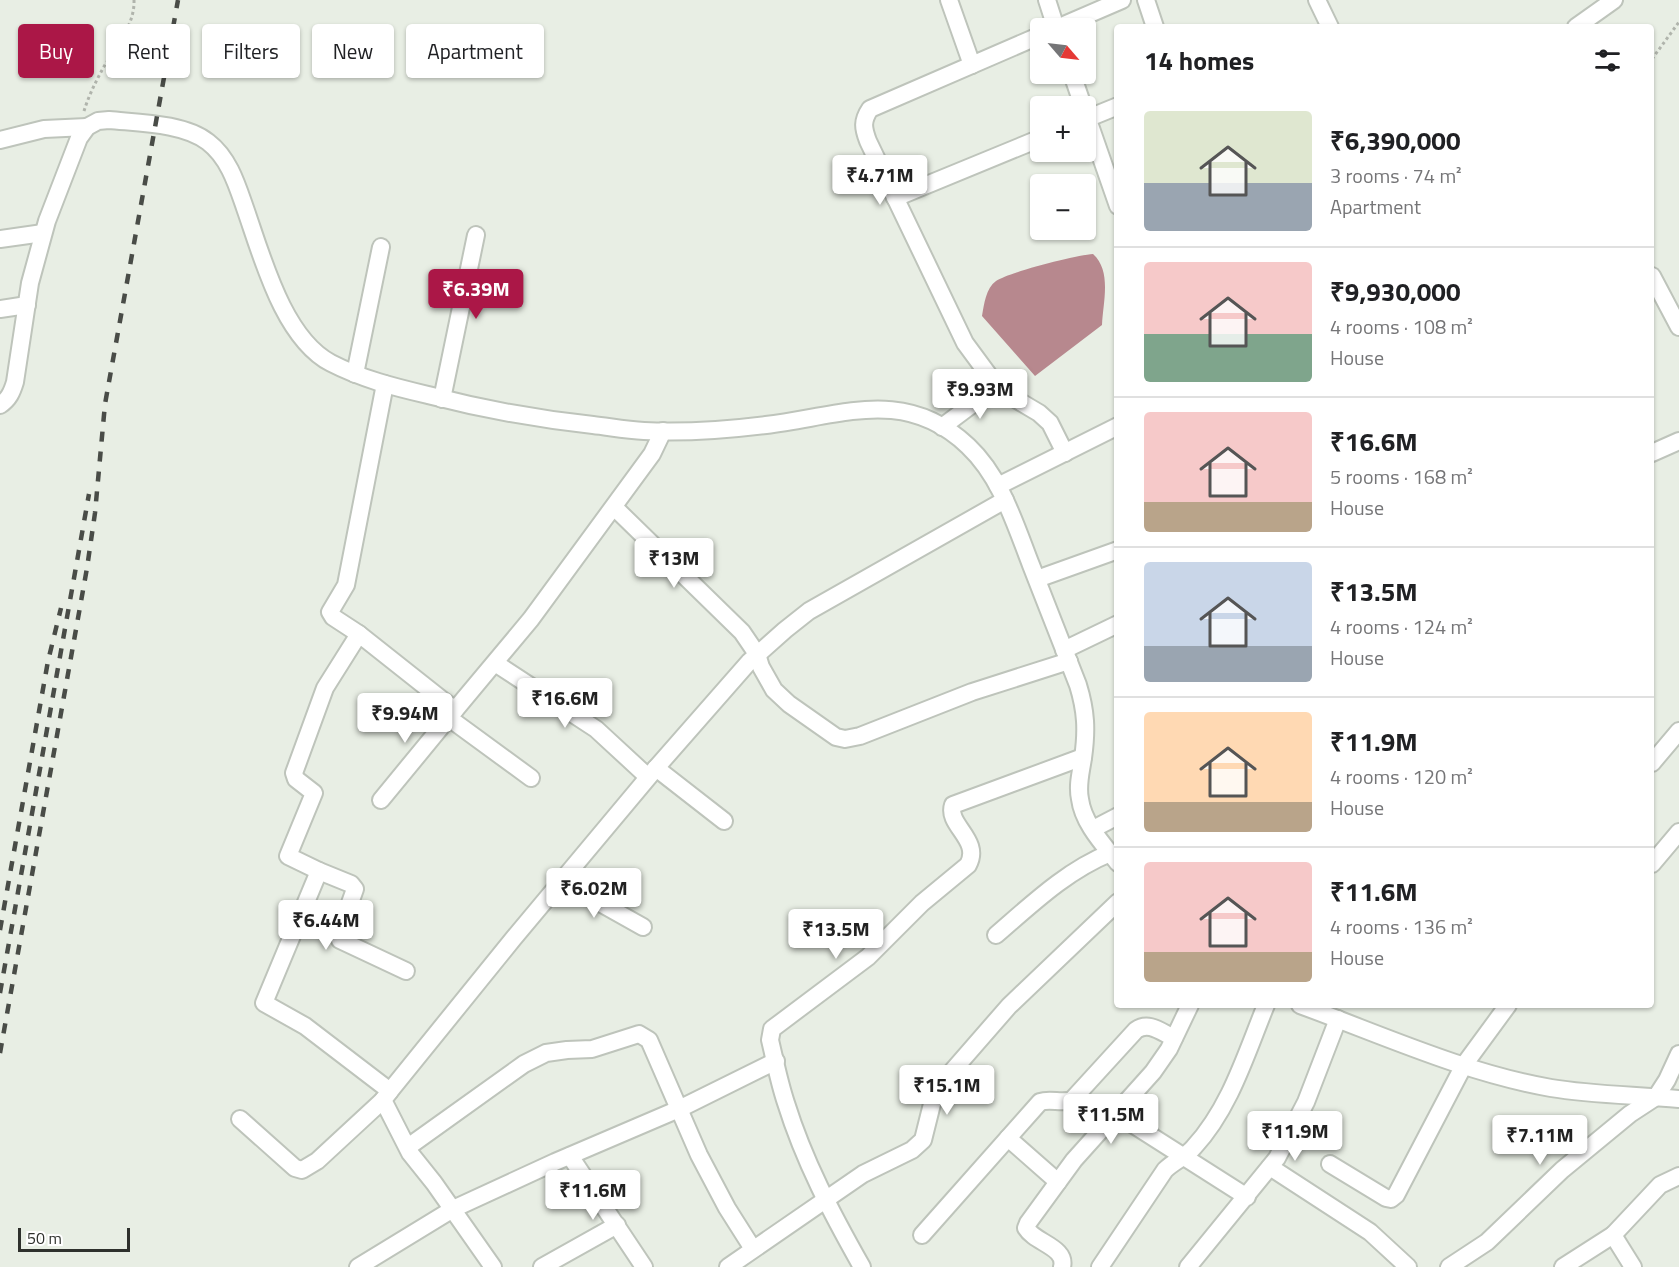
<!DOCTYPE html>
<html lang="en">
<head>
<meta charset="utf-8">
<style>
  body { margin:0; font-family:"Titillium Web",sans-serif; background:#f2f2f2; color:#202124; height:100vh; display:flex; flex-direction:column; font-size:22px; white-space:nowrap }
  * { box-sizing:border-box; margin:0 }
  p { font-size:20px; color:#757577 }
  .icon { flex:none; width:33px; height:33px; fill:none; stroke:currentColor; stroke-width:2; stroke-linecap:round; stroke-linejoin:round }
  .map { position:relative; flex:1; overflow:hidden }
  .drawer { position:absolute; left:1114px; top:24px; width:540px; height:984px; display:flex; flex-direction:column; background:#fff; border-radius:6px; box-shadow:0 2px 4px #0004 }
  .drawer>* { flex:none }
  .banner { position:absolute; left:18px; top:24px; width:570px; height:54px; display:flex; gap:12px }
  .needle { width:39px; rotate:118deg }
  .tools { position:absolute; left:1030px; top:18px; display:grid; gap:12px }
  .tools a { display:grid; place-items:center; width:66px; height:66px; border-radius:6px; background:#fff; box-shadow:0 2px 4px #0004; font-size:30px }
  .scale { position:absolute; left:18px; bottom:15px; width:112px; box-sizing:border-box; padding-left:6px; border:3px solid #2e302c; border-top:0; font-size:16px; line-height:21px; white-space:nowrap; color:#2e302c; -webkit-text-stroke:4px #fff; paint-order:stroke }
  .price { position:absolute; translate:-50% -51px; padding:0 14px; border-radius:6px; background:#fff; color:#222; font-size:20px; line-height:39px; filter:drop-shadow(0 2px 3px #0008) }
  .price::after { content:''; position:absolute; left:50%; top:36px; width:18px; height:14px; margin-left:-9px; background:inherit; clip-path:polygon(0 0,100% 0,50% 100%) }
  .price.selected { background:#ab1747; color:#fff }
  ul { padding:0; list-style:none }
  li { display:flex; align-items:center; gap:18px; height:150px; padding:0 30px }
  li+li { border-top:2px solid #e0e0e0 }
  li span { display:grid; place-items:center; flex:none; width:168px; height:120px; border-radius:6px; color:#555 }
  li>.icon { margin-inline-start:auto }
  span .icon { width:72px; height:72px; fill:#fffc; stroke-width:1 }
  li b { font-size:26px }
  h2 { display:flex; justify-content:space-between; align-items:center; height:72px; padding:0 30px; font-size:26px }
  .chip { padding:0 21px; border-radius:6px; background:#fff; box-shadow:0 2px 4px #0004; font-size:21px; line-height:54px }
  .chip.selected { background:#ab1747; color:#fff }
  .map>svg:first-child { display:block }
</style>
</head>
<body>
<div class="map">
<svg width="1679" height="1267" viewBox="0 0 1679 1267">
  <rect width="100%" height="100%" fill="#e8eee4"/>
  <!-- water -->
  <path fill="#b7888e" d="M1093 254C1112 271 1103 302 1102 325L1035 376 982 316C984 304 986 288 996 281 1010 272 1076 255 1093 254Z"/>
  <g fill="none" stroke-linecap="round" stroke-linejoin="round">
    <defs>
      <g id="minor">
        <polyline points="949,0 972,65"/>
        <polyline points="1047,0 1056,28"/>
        <polyline points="1146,0 1155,27"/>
        <polyline points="1317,0 1330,27"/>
        <polyline points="1576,27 1614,0"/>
        <polyline points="1057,28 1122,0"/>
        <path d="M1041 35 870 109C862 121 863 128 868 141L965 343 993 381 1012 397 1039 413 1050 423 1065 453"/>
        <polyline points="1072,74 1083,106"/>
        <polyline points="1086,114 1118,206"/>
        <polyline points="1086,119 1118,106"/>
        <polyline points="0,140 44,129 87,127"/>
        <polyline points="895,198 1041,138"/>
        <polyline points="0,239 43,233"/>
        <polyline points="1652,276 1679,327"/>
        <polyline points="0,309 27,305"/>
        <polyline points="355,374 381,247"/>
        <polyline points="385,384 346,585 330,612 333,617 359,634 325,688 294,773 296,779 314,793 288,856 319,871 264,1003 305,1026 390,1091 383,1100 410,1153 434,1183 493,1267"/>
        <polyline points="442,399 476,235"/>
        <path d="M0 405C9 399 12 392 15 382L30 283 47 221 79 138 87 127 98 121 109 120C138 123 184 123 208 142 229 158 237 185 245 208 262 256 283 338 331 363 362 379 394 387 428 395 482 409 537 419 593 425 610 427 627 430 644 431 685 433 726 430 766 425 841 416 905 386 968 446 1001 477 1015 524 1031 565 1047 605 1062 645 1078 685 1086 711 1087 730 1083 758 1081 772 1077 785 1080 799 1083 823 1103 844 1118 863"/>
        <polyline points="942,427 998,385"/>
        <polyline points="1652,453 1679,441"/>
        <polyline points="998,486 1118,426"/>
        <polyline points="614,507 742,632 757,654 761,667 774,690 789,704 836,737 845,739 860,736 972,692 1069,661"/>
        <polyline points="1037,579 1118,550"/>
        <polyline points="359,634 455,710 531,619 652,454 663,431"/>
        <polyline points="1064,650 1118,624"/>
        <polyline points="495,663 596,729 648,777"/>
        <polyline points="449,718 531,778"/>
        <polyline points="1652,763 1679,731"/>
        <polyline points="656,768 724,821"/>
        <polyline points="381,800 455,710"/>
        <polyline points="1093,829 1118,816"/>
        <polyline points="1652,864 1679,832"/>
        <polyline points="319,871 351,884 355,889 339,934 340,940 406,971"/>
        <polyline points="561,881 643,927"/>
        <path d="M996 935C1032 904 1066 871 1110 853"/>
        <path d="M1300 1005C1382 1035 1465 1073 1551 1088 1593 1095 1636 1095 1679 1099"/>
        <polyline points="390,1091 513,939 656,768 749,662 785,630 809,611 1005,500"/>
        <polyline points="1115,1113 1247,1197"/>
        <polyline points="240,1119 295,1168 302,1170 317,1161 383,1100"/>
        <polyline points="1008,1138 1058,1182"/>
        <polyline points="408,1147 524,1064 546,1053 567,1050 592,1049 639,1034 649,1040 699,1155 727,1208 753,1249"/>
        <polyline points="570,1156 644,1267"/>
        <polyline points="1330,1164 1386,1198 1391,1199 1396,1195 1464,1065 1508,1005"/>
        <polyline points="1270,1167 1370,1232 1408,1267"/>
        <path d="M922 1235 1040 1102C1051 1098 1061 1104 1072 1100L1136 1030C1149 1021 1161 1032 1174 1038"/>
        <polyline points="358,1267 453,1209 555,1162 679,1109 776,1061"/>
        <polyline points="542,1267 617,1225"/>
        <polyline points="728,1267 863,1174 912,1150 923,1140 933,1100 941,1084 1009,1006 1118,902"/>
        <path d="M862 1267C832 1214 804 1161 786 1103 779 1082 775 1061 770 1040L772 1029 868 957 922 903 968 865C982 840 946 825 953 805L1083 757"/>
        <path d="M1062 1267C1067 1247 1035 1243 1026 1228L1028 1223 1074 1160 1153 1072 1169 1049 1190 1005"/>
        <path d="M1100 1267 1165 1170C1174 1161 1186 1157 1194 1147 1230 1108 1246 1054 1266 1005"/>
        <polyline points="1188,1267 1277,1158 1306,1102 1338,1019"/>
        <polyline points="1449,1267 1487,1242 1562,1170 1630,1114 1656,1097 1667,1080 1679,1054"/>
        <polyline points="1563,1267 1613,1235"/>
        <polyline points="1633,1267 1613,1235 1660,1185 1679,1176"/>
      </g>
    </defs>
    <!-- minor casing -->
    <use href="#minor" stroke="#bec4bb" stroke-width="20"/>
    <!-- path -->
    <g stroke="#b0b4ac" stroke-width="3" stroke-dasharray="3 3" stroke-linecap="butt">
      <polyline points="1652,59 1679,22"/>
      <path d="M84 111C88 98 94 85 101 72 113 49 135 27 134 0"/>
    </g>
    <!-- minor -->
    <use href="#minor" stroke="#fff" stroke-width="16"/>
    <!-- rail -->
    <g stroke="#494c47" stroke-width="4.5" stroke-dasharray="10 10" stroke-linecap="butt">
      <polyline points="0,930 48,661 61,608"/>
      <polyline points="0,993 89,494"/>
      <polyline points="0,1053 87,568 95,513 105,404 178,0"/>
    </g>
  </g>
</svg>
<div class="tools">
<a><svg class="needle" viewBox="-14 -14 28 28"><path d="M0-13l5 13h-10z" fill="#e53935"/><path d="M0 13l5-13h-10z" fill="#757577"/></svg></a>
<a>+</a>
<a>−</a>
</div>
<div class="scale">50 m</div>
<b class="price" style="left:880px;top:206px">₹4.71M</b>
<b class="price selected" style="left:476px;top:320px">₹6.39M</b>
<b class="price" style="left:980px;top:420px">₹9.93M</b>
<b class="price" style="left:674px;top:589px">₹13M</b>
<b class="price" style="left:565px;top:729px">₹16.6M</b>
<b class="price" style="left:405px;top:744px">₹9.94M</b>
<b class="price" style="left:594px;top:919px">₹6.02M</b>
<b class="price" style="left:326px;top:951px">₹6.44M</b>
<b class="price" style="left:836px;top:960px">₹13.5M</b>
<b class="price" style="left:947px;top:1116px">₹15.1M</b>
<b class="price" style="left:1111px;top:1145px">₹11.5M</b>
<b class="price" style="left:1295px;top:1162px">₹11.9M</b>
<b class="price" style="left:1540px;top:1166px">₹7.11M</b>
<b class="price" style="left:593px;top:1221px">₹11.6M</b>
<div class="banner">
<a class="chip selected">Buy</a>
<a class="chip">Rent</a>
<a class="chip">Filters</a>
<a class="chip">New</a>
<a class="chip">Apartment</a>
</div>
<section class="drawer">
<h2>14 homes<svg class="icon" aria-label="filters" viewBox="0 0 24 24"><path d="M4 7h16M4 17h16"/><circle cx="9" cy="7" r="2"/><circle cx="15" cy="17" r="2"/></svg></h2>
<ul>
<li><span style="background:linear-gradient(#dfe7d0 60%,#9aa5b1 0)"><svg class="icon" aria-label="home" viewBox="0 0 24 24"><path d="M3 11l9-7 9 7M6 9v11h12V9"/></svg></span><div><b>₹6,390,000</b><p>3 rooms · 74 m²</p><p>Apartment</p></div></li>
<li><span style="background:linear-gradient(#f6c9c9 60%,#7fa58c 0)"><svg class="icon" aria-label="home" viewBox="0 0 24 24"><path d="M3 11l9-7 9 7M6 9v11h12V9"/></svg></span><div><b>₹9,930,000</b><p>4 rooms · 108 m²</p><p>House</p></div></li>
<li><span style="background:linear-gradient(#f6c9c9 75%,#b9a48a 0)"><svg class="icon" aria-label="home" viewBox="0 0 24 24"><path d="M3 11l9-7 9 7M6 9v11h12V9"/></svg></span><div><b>₹16.6M</b><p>5 rooms · 168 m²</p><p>House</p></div></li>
<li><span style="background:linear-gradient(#c9d6e8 70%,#9aa5b1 0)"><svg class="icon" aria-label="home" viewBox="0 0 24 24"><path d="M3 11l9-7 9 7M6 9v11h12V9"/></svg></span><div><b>₹13.5M</b><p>4 rooms · 124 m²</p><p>House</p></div></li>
<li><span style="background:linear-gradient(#ffd9b3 75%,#b9a48a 0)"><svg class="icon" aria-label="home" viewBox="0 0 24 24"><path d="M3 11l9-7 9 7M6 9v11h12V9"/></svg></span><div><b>₹11.9M</b><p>4 rooms · 120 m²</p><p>House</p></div></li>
<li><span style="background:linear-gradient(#f6c9c9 75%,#b9a48a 0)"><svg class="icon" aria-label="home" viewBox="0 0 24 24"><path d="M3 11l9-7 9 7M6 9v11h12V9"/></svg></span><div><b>₹11.6M</b><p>4 rooms · 136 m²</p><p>House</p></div></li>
</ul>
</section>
</div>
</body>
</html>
